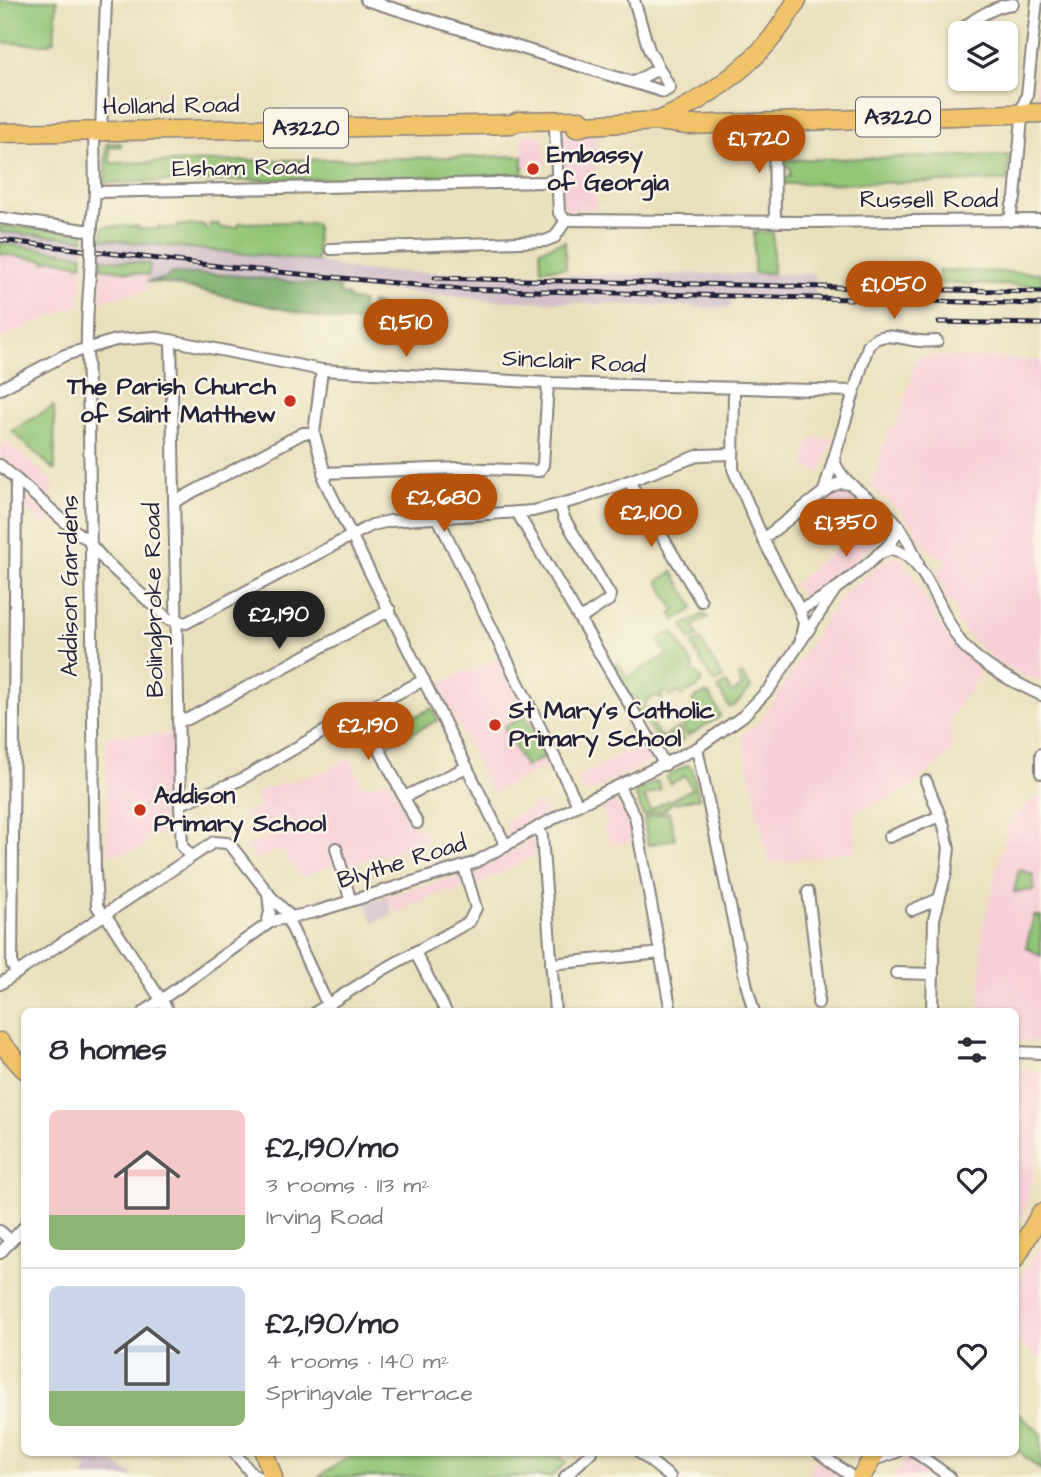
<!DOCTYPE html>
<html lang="en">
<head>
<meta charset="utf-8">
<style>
  body { margin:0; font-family:"Architects Daughter",sans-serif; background:#f7f7f7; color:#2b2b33; height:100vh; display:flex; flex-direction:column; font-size:26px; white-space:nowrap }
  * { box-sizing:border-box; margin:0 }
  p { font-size:23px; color:#7c7c81 }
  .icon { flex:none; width:38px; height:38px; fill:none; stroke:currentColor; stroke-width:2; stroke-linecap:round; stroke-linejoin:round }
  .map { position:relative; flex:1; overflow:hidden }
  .drawer { position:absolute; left:21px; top:1008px; width:998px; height:448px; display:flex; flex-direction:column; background:#fff; border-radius:10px; box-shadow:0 2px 5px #0004 }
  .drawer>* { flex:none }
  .buttons { position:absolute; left:948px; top:21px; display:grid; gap:14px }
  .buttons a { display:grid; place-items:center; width:70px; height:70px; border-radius:10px; background:#fff; box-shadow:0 2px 5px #0004; font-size:35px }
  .price { position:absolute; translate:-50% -60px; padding:0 16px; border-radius:24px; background:#b45309; color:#fff; font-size:23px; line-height:46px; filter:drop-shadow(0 2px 4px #0008) }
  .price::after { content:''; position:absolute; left:50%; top:42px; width:21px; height:16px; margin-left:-10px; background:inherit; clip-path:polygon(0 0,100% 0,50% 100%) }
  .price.active { background:#222; color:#fff }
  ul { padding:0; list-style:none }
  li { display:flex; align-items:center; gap:21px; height:175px; padding:0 28px }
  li+li { border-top:2px solid #e1e1e2 }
  li span { display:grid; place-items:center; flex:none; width:196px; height:140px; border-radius:10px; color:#555 }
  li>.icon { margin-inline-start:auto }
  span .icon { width:84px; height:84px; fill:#fffc; stroke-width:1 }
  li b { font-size:30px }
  h2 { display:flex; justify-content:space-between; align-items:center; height:84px; padding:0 28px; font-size:30px }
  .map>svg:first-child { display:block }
</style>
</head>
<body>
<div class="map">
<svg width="1041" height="1477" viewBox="0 0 1041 1477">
  <rect width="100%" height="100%" fill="#fcf5e5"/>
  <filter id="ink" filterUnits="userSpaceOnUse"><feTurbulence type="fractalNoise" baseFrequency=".0143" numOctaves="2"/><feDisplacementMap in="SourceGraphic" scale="14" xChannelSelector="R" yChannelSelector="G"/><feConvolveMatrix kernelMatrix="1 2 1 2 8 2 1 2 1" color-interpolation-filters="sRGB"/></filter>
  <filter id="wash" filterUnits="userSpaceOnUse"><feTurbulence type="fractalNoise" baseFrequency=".00686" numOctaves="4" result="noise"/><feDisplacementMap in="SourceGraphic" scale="28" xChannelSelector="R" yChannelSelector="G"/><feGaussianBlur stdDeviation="1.57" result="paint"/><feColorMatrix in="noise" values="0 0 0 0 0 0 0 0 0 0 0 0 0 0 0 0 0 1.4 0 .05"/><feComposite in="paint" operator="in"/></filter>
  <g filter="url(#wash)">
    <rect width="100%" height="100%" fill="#eae0bd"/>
    <!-- built -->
    <g fill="#f6cfd7">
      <polygon points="1041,40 1041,102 1034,102"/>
      <polygon points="594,134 596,209 562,210 561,135"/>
      <polygon points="522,136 542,136 546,167 523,167"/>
      <polygon points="0,254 46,262 53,259 82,265 81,304 0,338"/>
      <polygon points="102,268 148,275 147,290 101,300"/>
      <polygon points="917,356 1041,360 1041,681 1022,675 995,661 970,638 958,622 953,603 945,600 946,585 939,584 939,570 943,569 944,556 934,555 931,552 897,506 895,508 871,487 890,426 897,428"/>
      <polygon points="811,438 832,438 821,472 804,465"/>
      <polygon points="7,441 54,483 52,485 55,488 55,493 49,501 0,456 0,449"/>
      <polygon points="840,489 846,490 890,532 805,601 794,584 860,529 828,499"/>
      <polygon points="26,496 51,519 44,526 20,503"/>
      <polygon points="890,557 901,559 907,565 947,637 981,673 952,716 953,750 910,790 855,812 856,851 769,863 742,735 760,722 841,595"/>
      <polygon points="498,657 551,764 492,794 439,685 472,668 474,671"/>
      <polygon points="172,734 174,834 146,835 145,847 133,852 108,853 106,736"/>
      <polygon points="646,742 654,757 653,761 585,794 577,778"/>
      <polygon points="349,757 364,787 389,779 412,828 421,828 428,842 336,869 333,863 302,878 281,851 254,859 245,845 290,831 285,816 267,822 268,826 252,831 244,812 260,808 256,792 327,771"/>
      <polygon points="1038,796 1041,799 1041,1042 1015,1041 1015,1012 980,1012 983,927 1010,819"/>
      <polygon points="540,802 547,815 511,835 509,834 504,822"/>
      <polygon points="616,802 627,819 631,841 613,845 603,826 609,823 602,809"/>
      <polygon points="534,838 535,855 477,885 474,870 491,864"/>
      <polygon points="461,876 465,887 448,894 446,890 393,914 387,896"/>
      <polygon points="1015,1068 1041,1070 1041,1134 1027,1207 1015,1226"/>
      <polygon points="1041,1245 1041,1361 1015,1339 1015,1287"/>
      <polygon points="908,1457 938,1477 892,1477"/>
      <polygon points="817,1460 843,1477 806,1477"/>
    </g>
    <!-- industrial -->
    <g fill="#d1bdc9">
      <polygon points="0,232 84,239 83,255 0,243"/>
      <polygon points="102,239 317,261 359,271 522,275 815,274 816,300 731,298 731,308 637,305 492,300 231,275 172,273 166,278 147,282 150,264 101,259"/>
      <polygon points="387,896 393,914 373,923 365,902"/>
      <polygon points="62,1453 99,1453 135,1477 83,1477 88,1468"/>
    </g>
    <!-- green -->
    <g fill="#92c575" stroke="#5a7458" stroke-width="2">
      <polygon points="0,0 57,0 54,41 51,41 50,44 0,43"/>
      <polygon points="106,143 121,143 121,146 110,147 110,163 523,156 523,175 105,183"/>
      <polygon points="1010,155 1007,181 784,184 784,178 790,177 790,167 784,167 784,160"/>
      <polygon points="297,222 298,225 316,223 317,261 102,239 103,227 138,226 138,229 158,229 159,226 161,228 178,228 178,225 205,225 205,229 210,229 210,224 219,224 219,228 238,227 239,223"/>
      <polygon points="0,226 84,232 84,239 0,232"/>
      <rect x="754" y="232" width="19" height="41"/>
      <polygon points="565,241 566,268 541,269 540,250"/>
      <polygon points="0,243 83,255 82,265 53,259 45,262 44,260 0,254"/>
      <polygon points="101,259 150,264 148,275 102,268"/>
      <polygon points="939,270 1041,273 1041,286 938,283"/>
      <polygon points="54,406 55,470 54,470 12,431"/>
      <polygon points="673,572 693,606 692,610 675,620 671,614 675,611 658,581"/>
      <polygon points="703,614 708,617 693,626 698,636 690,640 683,626"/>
      <polygon points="669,633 674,633 694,668 693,672 699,675 702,681 699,686 682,696 679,692 670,697 666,691 661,694 663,698 662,699 656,696 646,701 645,711 661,738 679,728 684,739 664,751 635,705 637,697 630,696 613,666 618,662 627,678 667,655 658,640"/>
      <polygon points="701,640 723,679 717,682 712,680 693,647 694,643"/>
      <polygon points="742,674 751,688 734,706 729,707 718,688 726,683 732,693 742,687 738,676"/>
      <polygon points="705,693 710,695 720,714 720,717 688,736 682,726 701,715 692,700"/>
      <polygon points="432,708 438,720 390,744 384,732"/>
      <polygon points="525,716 545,757 525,767 504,727"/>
      <polygon points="687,765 692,768 699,798 674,803 672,799 692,789 685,776 670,784 666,777"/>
      <polygon points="657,781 661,789 644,797 651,810 669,800 671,804 663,811 643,815 635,793"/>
      <polygon points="669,812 675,839 648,845 644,818"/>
      <polygon points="1019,869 1033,875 1034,890 1014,892"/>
      <polygon points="1034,916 1041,916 1041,956 1026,947"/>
      <polygon points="1015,1411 1041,1433 1041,1470 1017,1450 1015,1452"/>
      <polygon points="355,1453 557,1453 566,1464 551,1477 318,1477"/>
    </g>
    <!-- forest -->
    <polygon fill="#75aa66" stroke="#4c6650" stroke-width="2" points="172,273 231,275 340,287 339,292 348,296 349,299 363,302 362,312 370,312 371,303 379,304 379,307 388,308 388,310 428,314 428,323 433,324 433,328 332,320 165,283 147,282 166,278"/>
  </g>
  <g filter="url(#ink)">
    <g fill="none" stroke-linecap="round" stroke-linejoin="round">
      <defs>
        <g id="minor">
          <polyline points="366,0 664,92 670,88 649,50 634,0"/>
          <path d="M963 33V28C977 17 995 6 1013 4"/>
          <polyline points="634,82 658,69"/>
          <polyline points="774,122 775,221"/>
          <polyline points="555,128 559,213 566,220"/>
          <polyline points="101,132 106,0"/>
          <polyline points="95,192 545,182 556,179"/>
          <polyline points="0,218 92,231"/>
          <polyline points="566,220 799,222 1041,220"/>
          <polyline points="1010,221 1012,205 1015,198 1023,106 1027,95 1037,0"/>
          <polyline points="91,236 95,192 94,132"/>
          <polyline points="331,249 545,241 555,237 566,220"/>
          <path d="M91 254C90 285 86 318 87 349 92 523 92 697 95 871L97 906 103 915"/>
          <polyline points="171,340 180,804 182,846 191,856"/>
          <polyline points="322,370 314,433 326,478 324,480 506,846"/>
          <polyline points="0,389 65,355 116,340 154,337 322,370 548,383 854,391"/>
          <polyline points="734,390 733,469 763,539 799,608 804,623 801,637"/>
          <path d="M834 459C839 484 877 501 894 520 905 532 912 549 918 563"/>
          <polyline points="0,465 80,535 90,540"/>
          <polyline points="323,473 460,468 539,471 543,465 548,383"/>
          <polyline points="16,480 12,965 17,973"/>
          <polyline points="629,481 701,601"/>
          <path d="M824 491 868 346C881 328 902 340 920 341 926 342 932 341 937 341"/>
          <polyline points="174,502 303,433 314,433"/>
          <polyline points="560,506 564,518 610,595 609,600 580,619"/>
          <polyline points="518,514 665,765"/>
          <polyline points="438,518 578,805"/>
          <polyline points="763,539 830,487 840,483 851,484"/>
          <polyline points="90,544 107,563 168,619 186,623 372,525 390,521 533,511 580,499 700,455 732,454"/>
          <path d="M878 554 892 549C928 557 941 620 964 646 985 668 1014 682 1041 695"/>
          <path d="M799 608C818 607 878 557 892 541 896 536 897 531 899 526"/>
          <polyline points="360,711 417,823"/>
          <polyline points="178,721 188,719 390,610"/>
          <polyline points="697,748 747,987 754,1012"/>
          <polyline points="1041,754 1041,773"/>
          <polyline points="926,781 944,826 949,848 946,873 934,919 932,1012"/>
          <polyline points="619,787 635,816 671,1012"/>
          <polyline points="404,797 467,767"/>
          <polyline points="180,804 240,780 337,724 424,680"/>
          <polyline points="538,827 542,836 555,1012"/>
          <polyline points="889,837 940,816"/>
          <polyline points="336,848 350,899"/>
          <polyline points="808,892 819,985 818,1003"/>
          <polyline points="912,910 939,899"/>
          <polyline points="105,914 169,1012"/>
          <polyline points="290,916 289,922 331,1012"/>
          <polyline points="267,923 270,912 268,893"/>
          <polyline points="415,952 446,1012"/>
          <polyline points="551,964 661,953"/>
          <polyline points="896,973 933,974"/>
          <polyline points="0,984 214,842 227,843 232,847 272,898 290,916"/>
          <polyline points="144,1012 272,921 315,912 474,863 578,805 697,748 743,716 770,688 835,590"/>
          <polyline points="316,1012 381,971 469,922 476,908 464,867"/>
          <polyline points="1015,1052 1041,1053"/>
          <polyline points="0,1231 11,1241"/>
          <polyline points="0,1253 24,1227"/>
          <polyline points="234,1452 252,1474 258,1477"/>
          <polyline points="639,1452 670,1477"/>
          <polyline points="818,1452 852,1477"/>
          <polyline points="915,1452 950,1477"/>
          <polyline points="871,1461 897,1452"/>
          <polyline points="565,1477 591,1452"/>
        </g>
        <g id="primary">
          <polyline points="0,1042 24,1069"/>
          <polyline points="1015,1259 1041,1213"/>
          <polyline points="264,1452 273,1477"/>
          <polyline points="861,1477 876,1452"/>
        </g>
        <g id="trunk">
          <path d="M658 121C692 106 727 83 754 57 772 41 785 20 797 0"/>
          <polyline points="576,128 587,125 658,121 688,125 1041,113"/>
          <polyline points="0,133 478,125 512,124 519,121 580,120 587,125"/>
        </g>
      </defs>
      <!-- minor casing -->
      <use href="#minor" stroke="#86817c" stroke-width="14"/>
      <!-- primary casing -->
      <use href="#primary" stroke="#86817c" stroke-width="21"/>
      <!-- trunk casing -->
      <use href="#trunk" stroke="#86817c" stroke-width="21"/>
      <!-- minor -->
      <use href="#minor" stroke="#fff" stroke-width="10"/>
      <!-- primary -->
      <use href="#primary" stroke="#f1c369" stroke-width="18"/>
      <!-- trunk -->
      <use href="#trunk" stroke="#f1c369" stroke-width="18"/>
      <defs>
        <g id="rail">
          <polyline points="0,240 226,267 459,289 1041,304"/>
          <polyline points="435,278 1041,292"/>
          <polyline points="939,322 1041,324"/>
        </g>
      </defs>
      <!-- rail casing -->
      <use href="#rail" stroke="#22223b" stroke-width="5"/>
      <!-- rail -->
      <use href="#rail" stroke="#fcf5e5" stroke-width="2.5" stroke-dasharray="8" stroke-linecap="butt"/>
      <defs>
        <polyline id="minor-bridge" points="91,254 91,236"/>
      </defs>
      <!-- minor-bridge casing -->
      <use href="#minor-bridge" stroke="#86817c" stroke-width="14" stroke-linecap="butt"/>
      <!-- minor-bridge -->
      <use href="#minor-bridge" stroke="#fff" stroke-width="10"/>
    </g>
  </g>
  <!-- markers -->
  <g fill="#c8321e" stroke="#fcf5e5" stroke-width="2.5">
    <circle cx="533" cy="169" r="7"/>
    <circle cx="290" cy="401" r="7"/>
    <circle cx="495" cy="725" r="7"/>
    <circle cx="140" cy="810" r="7"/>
  </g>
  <g text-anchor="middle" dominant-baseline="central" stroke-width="5" stroke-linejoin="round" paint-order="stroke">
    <!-- shield labels -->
    <g fill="#fcf5e5" stroke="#63616e" stroke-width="2">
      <rect x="856" y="97.5" width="84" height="39" rx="5"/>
      <rect x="264" y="108.5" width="84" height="39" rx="5"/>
    </g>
    <g font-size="23" font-weight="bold" fill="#22223b">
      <text x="898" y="117">A3220</text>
      <text x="306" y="128">A3220</text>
    </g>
    <!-- street labels -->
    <g font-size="24" fill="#22223b" stroke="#fcf5e5">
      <text transform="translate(171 106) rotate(-1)">Holland Road</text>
      <text transform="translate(241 168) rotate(-1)">Elsham Road</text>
      <text x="929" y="200">Russell Road</text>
      <text transform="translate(574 362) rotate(3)">Sinclair Road</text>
      <text transform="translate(70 586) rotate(-90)">Addison Gardens</text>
      <text transform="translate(154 600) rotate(-91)">Bolingbroke Road</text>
      <text transform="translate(402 862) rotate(-17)">Blythe Road</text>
    </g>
    <!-- poi labels -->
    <g font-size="24" font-weight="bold" fill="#22223b" stroke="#fcf5e5" text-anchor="start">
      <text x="547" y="155">Embassy<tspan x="547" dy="28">of Georgia</tspan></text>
      <text x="276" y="387" text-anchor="end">The Parish Church<tspan x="276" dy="28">of Saint Matthew</tspan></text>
      <text x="509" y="711">St Mary's Catholic<tspan x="509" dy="28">Primary School</tspan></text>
      <text x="154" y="796">Addison<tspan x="154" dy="28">Primary School</tspan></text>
    </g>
  </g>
</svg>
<div class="buttons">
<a><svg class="icon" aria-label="layers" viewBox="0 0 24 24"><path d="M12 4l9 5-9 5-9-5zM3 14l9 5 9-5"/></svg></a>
</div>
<b class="price" style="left:759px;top:175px">£1,720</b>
<b class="price" style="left:894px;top:321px">£1,050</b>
<b class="price" style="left:406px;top:359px">£1,510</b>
<b class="price" style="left:444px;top:534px">£2,680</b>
<b class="price" style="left:651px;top:549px">£2,100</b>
<b class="price" style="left:846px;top:559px">£1,350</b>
<b class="price active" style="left:279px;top:651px">£2,190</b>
<b class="price" style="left:368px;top:762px">£2,190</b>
<section class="drawer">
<h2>8 homes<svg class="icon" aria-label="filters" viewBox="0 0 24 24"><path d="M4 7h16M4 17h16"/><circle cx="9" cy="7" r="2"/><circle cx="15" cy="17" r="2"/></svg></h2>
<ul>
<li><span style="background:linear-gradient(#f6c9c9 75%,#8fb573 0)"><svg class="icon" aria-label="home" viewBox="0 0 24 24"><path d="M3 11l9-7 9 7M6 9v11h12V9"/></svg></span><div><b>£2,190/mo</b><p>3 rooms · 113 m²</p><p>Irving Road</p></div><svg class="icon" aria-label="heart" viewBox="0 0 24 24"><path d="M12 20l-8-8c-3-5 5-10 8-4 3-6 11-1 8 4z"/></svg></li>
<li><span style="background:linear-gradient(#c9d6e8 75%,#8fb573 0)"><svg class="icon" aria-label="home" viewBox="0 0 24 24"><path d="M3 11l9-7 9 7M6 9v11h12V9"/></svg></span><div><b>£2,190/mo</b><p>4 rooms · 140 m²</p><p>Springvale Terrace</p></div><svg class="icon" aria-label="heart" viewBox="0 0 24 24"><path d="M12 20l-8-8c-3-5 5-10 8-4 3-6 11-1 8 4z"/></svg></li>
</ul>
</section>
</div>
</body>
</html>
